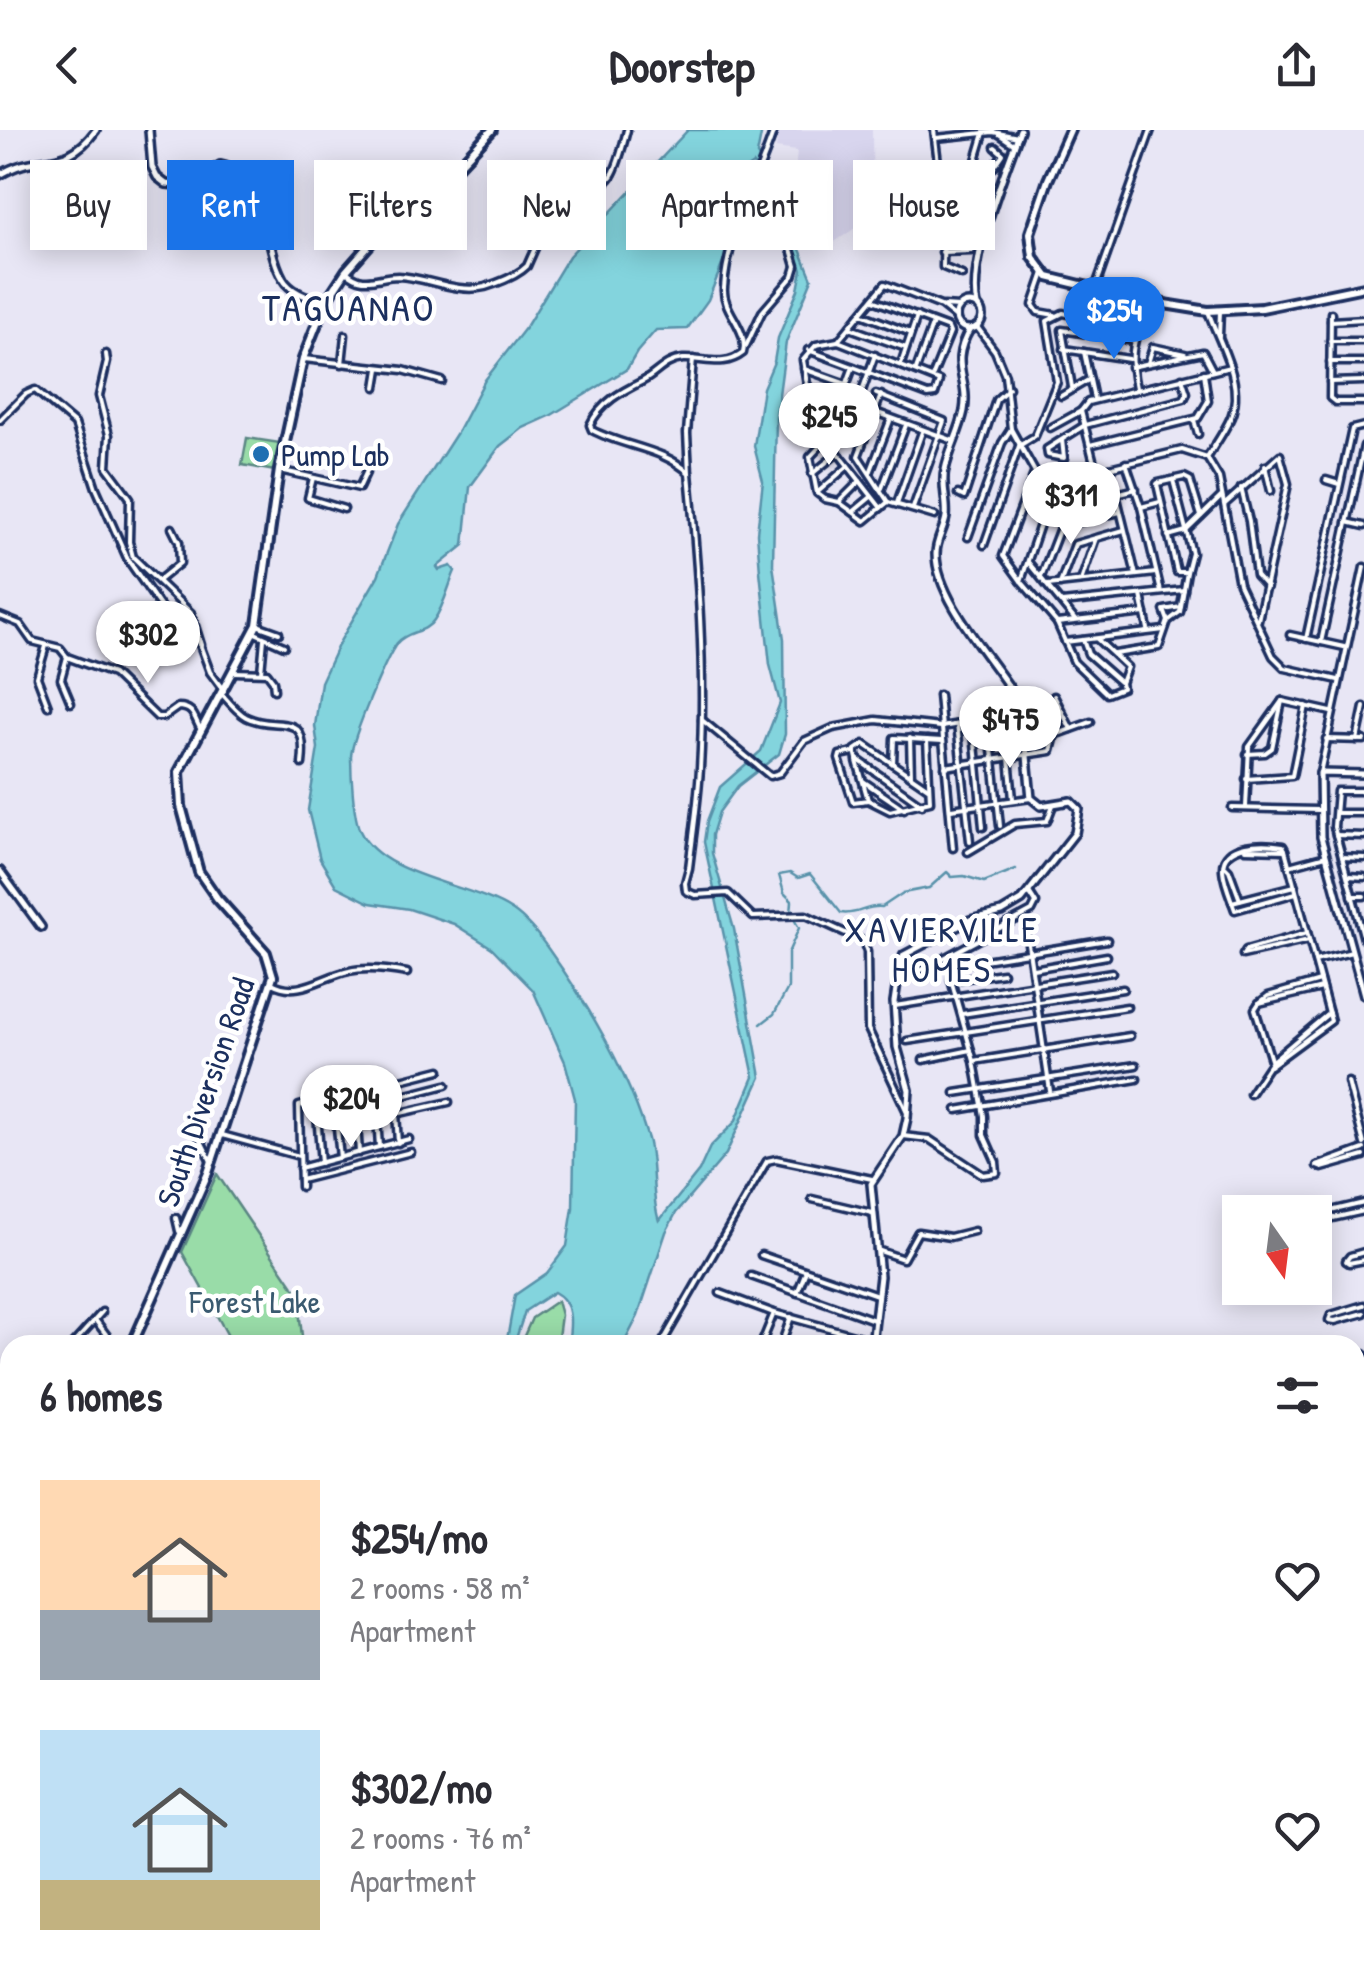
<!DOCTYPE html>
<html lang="en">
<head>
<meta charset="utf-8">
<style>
  body { margin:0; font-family:"Patrick Hand",sans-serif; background:#f2f2f3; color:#2b2b33; height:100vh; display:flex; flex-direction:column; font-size:38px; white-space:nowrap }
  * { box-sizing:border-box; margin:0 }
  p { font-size:32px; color:#7c7c81 }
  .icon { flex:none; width:55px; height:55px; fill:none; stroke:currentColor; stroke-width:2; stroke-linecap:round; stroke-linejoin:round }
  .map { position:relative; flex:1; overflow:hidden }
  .details { position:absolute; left:0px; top:1205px; width:1365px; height:642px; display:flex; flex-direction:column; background:#fff; border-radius:30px 30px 0 0; box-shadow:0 5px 25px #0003 }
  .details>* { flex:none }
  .top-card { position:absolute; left:30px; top:30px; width:1305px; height:90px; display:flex; gap:20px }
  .needle { width:65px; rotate:166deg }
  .controls { position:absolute; left:1222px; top:1065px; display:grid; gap:20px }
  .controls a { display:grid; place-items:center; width:110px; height:110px; border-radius:0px; background:#fff; box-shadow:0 5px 25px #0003; font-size:50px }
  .price { position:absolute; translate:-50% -85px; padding:0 22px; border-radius:35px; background:#fff; color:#222; font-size:32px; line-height:65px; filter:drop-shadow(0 2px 5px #0008) }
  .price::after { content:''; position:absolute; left:50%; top:60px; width:30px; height:22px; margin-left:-15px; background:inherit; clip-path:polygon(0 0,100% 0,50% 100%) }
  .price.on { background:#1a73e8; color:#fff }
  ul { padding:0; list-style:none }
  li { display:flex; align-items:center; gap:30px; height:250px; padding:0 40px }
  li span { display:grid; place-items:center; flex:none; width:280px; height:200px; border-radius:0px; color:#555 }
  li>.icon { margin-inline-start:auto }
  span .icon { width:120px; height:120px; fill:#fffc; stroke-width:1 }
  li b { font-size:42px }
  h2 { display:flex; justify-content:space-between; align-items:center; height:120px; padding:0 40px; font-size:42px }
  .chip { padding:0 35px; border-radius:0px; background:#fff; box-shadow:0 5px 25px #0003; font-size:35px; line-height:90px }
  .chip.on { background:#1a73e8; color:#fff }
  header { display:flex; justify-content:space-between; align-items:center; height:130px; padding:0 40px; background:#fff; font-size:45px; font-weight:700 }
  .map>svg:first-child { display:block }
</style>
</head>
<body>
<header><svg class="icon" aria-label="back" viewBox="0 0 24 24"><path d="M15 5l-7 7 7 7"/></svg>Doorstep<svg class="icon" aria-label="share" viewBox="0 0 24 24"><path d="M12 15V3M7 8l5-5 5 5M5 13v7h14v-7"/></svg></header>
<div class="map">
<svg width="1364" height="1847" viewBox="0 0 1364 1847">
  <rect width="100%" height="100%" fill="#e8e6f5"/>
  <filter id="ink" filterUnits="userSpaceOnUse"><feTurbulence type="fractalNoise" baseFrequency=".01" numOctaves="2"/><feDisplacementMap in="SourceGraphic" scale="20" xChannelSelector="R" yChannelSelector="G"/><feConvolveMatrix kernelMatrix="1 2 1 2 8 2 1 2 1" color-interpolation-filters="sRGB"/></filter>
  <g filter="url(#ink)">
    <!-- built -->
    <polygon fill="#d8d5ee" points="778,0 872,0 873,86 833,113 826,112 816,71 795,43 797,21 776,18"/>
    <!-- green -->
    <g fill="#99dca8" stroke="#5a8683" stroke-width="2.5">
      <polygon points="247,308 280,313 275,341 242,335"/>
      <polygon points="217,1044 297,1162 303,1215 233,1215 182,1122"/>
      <polygon points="557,1171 561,1185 557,1215 520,1215 532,1188"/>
    </g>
    <!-- water -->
    <g fill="#83d4dd" stroke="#5992aa" stroke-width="2.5" fill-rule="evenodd">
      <path d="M688 0H762L757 25 770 45 812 149 786 212 776 287 773 435 784 509 785 604 779 624 738 656 719 682 712 705V723L734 799 761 947 726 1024 676 1083 666 1102 638 1186 623 1215H568C571 1195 574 1172 554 1162L525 1181 514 1215H506L515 1165 547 1143 567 1116 573 1078 575 969 565 932 533 860 492 818 454 794 409 779 370 773 336 756 320 729 308 680 318 618 315 596 321 552 339 513 378 446 398 394 458 301 485 250 526 197 569 126ZM753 34 763 46 802 140 798 160 778 208 774 232 763 258 754 316 763 351 757 403 760 441 770 535 780 573 761 621 720 657 707 691 704 712 754 947 735 992 710 1017 699 1041 659 1091C651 1067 655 1035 648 1009 628 943 589 876 549 820 540 807 526 790 513 781 472 753 382 748 360 701 353 686 351 643 351 626 352 608 386 528 397 513 408 500 425 504 434 490 444 476 448 457 455 441L451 436 439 440 437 437 464 415 470 357 500 316 523 298 550 286 627 239 637 222 656 200 687 199 708 170 732 110 744 40Z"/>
      <polygon points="598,1838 1044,1838 1056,1847 605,1847"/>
    </g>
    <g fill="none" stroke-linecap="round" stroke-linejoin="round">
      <!-- stream -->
      <g stroke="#5992aa" stroke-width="2.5">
        <path d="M761 894 774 884 788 858V823L799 798 791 784 792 771 784 763 779 745 790 743 798 748 810 744 841 783C857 786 866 775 882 777L903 763 929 758 947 742 952 747 964 746 984 752 1016 739"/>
        <polyline points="0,1572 10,1586"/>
      </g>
      <defs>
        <g id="minor">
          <path d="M774 0C758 49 727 106 724 158 722 181 749 199 743 223 724 238 705 228 683 229 664 231 658 243 643 251 621 262 601 272 590 295L592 300C623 317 664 318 689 343 698 440 706 540 700 638 698 672 693 705 689 738L685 753 686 761 695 765 728 763 753 787 806 785 863 811 867 822 868 899 907 982"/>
          <polyline points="934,0 944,82 943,137 962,145"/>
          <polyline points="999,4 1015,15"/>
          <polyline points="936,8 993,2 1018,7"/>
          <polyline points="974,37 984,3"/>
          <polyline points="940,39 994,37 1003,24 995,17"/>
          <polyline points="944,60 985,57 989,61 983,79 944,82"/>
          <polyline points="942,122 971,121 976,103 946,102"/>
          <path d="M346 141C364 158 377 146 398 146 426 147 457 164 485 157 498 153 517 146 527 136L554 75C610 45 609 71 627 0"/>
          <polyline points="1044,143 1033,175 1038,182 1055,185"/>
          <polyline points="1096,156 1151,0"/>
          <polyline points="873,170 948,198 950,203 933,245"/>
          <polyline points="1138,171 1138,191"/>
          <polyline points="944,176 959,177"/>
          <polyline points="1331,183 1330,268 1335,272 1364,272"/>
          <polyline points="861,184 911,203"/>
          <polyline points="1331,191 1364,189"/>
          <polyline points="977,197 995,221 1005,245 1011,299 1035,342 1060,350 1182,320 1207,328 1219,348 1239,454 1273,526 1285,538 1338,550"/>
          <polyline points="850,198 906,218"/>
          <polyline points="1219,206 1220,181"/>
          <polyline points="838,211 885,154 941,176 956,188"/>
          <polyline points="1330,211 1364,211"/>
          <polyline points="746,216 762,182 793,146 796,136 788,109 754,52"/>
          <polyline points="1064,219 1129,229"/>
          <polyline points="808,220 928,265 935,264 939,251 838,211 816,215 803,230 807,254 850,310"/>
          <polyline points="1084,222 1094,269"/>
          <polyline points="106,224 107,232 99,266 109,305 107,337 130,368 129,412 133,427 191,483 201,515"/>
          <polyline points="304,229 403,240 442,251"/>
          <polyline points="1330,232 1364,232"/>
          <polyline points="1148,233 1153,217 1185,224"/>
          <polyline points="342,234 345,205"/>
          <polyline points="901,234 917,186"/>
          <polyline points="1131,237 1203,222 1213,241"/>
          <polyline points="804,239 846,254"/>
          <polyline points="916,240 933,193"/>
          <polyline points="1330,252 1364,251"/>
          <polyline points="376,257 379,239"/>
          <polyline points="1072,257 1062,200 1134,211"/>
          <path d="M1136 258C1127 217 1137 208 1146 171"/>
          <polyline points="811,260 824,266 822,275"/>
          <polyline points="876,264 944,291 913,378"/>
          <polyline points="881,265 858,326 888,372"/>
          <polyline points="1061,266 1090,249"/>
          <polyline points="817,273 807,283 881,378"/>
          <polyline points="875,282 954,311"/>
          <polyline points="834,288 853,237"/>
          <polyline points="0,290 26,264 35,260 75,294 96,358 128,430 162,479 199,512 210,542 224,561"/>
          <polyline points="1194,290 1198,304"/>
          <polyline points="1050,298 1081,281"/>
          <polyline points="846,305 875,225"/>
          <polyline points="827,309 810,327 817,363 825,369 839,372 865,391 888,372"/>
          <polyline points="1062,310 1064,328 1048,325 1047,319 1085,295 1184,269 1187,263 1182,248"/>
          <polyline points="1090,315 1198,288 1208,271 1204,243"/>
          <path d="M1207 328C1215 315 1225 301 1231 287 1245 253 1219 213 1208 181"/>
          <polyline points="1126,333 1141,377 1161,462"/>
          <polyline points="1265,336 1271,361"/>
          <polyline points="279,340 359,358 372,330"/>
          <polyline points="1096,341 1081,281 1088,272 1230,237"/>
          <polyline points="689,343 687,303 693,229"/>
          <polyline points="870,343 890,291"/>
          <polyline points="812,344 838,323"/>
          <polyline points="1034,344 1003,426 1021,451 1055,350"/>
          <polyline points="313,348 308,368 344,379"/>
          <polyline points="1173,350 1192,423 1187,442 1177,442 1157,354 1158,353 1184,347 1190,350 1201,386"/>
          <polyline points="1326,350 1339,354"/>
          <polyline points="882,358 906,295"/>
          <polyline points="1241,358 1249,391 1256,445 1267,457"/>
          <polyline points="818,362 848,336"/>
          <polyline points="958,364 964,367 996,270 1009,258"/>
          <polyline points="1116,364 1136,445"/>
          <polyline points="839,372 860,351"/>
          <polyline points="888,372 935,386"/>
          <polyline points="897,373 922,302"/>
          <polyline points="1225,374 1280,325 1288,354 1258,490"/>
          <polyline points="1048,375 1068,376 1136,359"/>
          <polyline points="1141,377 1160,372"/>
          <polyline points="853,382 871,367"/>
          <polyline points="1347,392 1364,396"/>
          <polyline points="1062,396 1120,382"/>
          <polyline points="1168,406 1186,401 1222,366"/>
          <polyline points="968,407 1002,313 1011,299"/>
          <polyline points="984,415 1019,316 1035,306 1057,252 1047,191 1063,183 1136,199"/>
          <polyline points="1028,432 1075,490"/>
          <polyline points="1041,447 1068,377"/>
          <polyline points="159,450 180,433 179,412 172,398"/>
          <polyline points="1021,451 1057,493 1074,532 1107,564 1122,558 1121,553 1127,537 1097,509"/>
          <polyline points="1081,451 1096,408"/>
          <polyline points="1060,454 1075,414 1124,400"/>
          <polyline points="1048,455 1156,443"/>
          <polyline points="1141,465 1148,499"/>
          <polyline points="1062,473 1184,460"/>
          <path d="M0 486 20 494 32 511 60 518 67 527 113 544 157 587H164L178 577C195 577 194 589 201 600"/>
          <polyline points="1168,491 1164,480 1181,477"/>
          <polyline points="1057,493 1145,483"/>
          <polyline points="257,495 279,503"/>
          <polyline points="255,503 284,516"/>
          <polyline points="1290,505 1344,517"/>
          <polyline points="1306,509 1352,299 1364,296"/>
          <polyline points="1083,510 1088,524 1121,553"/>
          <polyline points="1065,512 1164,500"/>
          <polyline points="1321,512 1364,316"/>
          <polyline points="46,516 37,547 48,576"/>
          <polyline points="1115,524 1159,517 1168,491 1180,482 1187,442"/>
          <polyline points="67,527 61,549 71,573"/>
          <polyline points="234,542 267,543 273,551 274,560"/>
          <polyline points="261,542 264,509"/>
          <path d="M222 564C229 572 237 582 246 587 278 603 309 577 302 634"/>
          <polyline points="939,565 953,718"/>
          <polyline points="1054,566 1071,599"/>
          <polyline points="1039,571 1055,605"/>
          <polyline points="1282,571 1331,582"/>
          <polyline points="1005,586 1013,669"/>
          <polyline points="702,590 770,646 780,643 804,611 833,598 876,590 941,597 1023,584"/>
          <polyline points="989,591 1000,696"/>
          <polyline points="973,592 983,697"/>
          <polyline points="957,594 970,711"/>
          <polyline points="910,608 911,646"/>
          <polyline points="1326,609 1364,610"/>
          <polyline points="1357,610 1364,577"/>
          <polyline points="854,622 840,625 839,629 853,672 868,670 857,631"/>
          <polyline points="1247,624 1265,623 1272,618 1282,571"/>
          <polyline points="893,634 894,608 942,611"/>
          <polyline points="945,637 1051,621 1055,605 1091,592"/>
          <polyline points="1320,643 1364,437"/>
          <polyline points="1246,649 1292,646 1306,576"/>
          <polyline points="863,651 904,679"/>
          <polyline points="1364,661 1337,661 1334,697 1364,809"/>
          <polyline points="868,670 890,681 930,671 927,610"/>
          <polyline points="922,675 857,629 855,620 864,614 928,658"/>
          <polyline points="1246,677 1249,617 1282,571"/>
          <polyline points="1232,678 1318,680"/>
          <polyline points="951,679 1031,668"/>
          <polyline points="1336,683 1364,683"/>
          <polyline points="1336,705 1364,706"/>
          <polyline points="1245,719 1285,720"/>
          <polyline points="968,722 1015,694 1047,691 1053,675"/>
          <polyline points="1342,727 1364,728"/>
          <polyline points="1224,735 1229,740 1240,770"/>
          <polyline points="1289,736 1326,726"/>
          <polyline points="1349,746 1364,747"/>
          <polyline points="1352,766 1364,766"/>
          <polyline points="1232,772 1295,756"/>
          <polyline points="983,786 991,803"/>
          <polyline points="1307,803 1246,820 1243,825 1309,810"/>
          <polyline points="1027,807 1050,961"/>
          <polyline points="1315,831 1352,822"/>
          <polyline points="1033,839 1107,826"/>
          <polyline points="953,850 1003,843"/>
          <polyline points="899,852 1032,781 1036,773 1029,762"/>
          <path d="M272 853C299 868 323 846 349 841 367 837 390 840 407 843"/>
          <polyline points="1259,873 1268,866 1320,851"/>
          <polyline points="1259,873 1322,858"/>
          <polyline points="1259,873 1255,879 1271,930"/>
          <polyline points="895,876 1112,842"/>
          <polyline points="962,884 1123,859"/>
          <polyline points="907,911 1127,877"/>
          <polyline points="923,930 971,920"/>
          <polyline points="974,931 1130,906"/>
          <path d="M1270 936 1331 891 1285 720 1283 716C1265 713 1221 711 1223 740 1224 753 1231 768 1235 780L1296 763"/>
          <polyline points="394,952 398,1013"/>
          <polyline points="1348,952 1364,1014"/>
          <polyline points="375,957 379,1017"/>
          <polyline points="355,963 359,1023"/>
          <polyline points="955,963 1136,935"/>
          <polyline points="1250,964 1272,931 1329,883"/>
          <polyline points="334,968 340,1028"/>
          <polyline points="395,968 446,955"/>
          <polyline points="316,972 321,1033"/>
          <polyline points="957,980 1137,949"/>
          <polyline points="396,984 449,972"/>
          <polyline points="190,989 212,1033"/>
          <polyline points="222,1005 299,1026"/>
          <polyline points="903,1006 929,1009 983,1045 997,1043 996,1032 984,1005 984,986 974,931 951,850 952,839 960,834 1107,810"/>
          <polyline points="1364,1019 1317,1036 1322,1038 1364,1026"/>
          <polyline points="300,1038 409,1009"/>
          <polyline points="301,1050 411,1022"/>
          <polyline points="301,1057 299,976 440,940"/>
          <polyline points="812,1069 872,1083"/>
          <polyline points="1364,1073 1322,1083 1321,1087 1324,1090 1364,1081"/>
          <polyline points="176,1088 179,1101"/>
          <polyline points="877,1120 903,1129 918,1102 950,1107 974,1101"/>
          <polyline points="1364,1122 1350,1126 1346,1131 1349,1133 1364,1130"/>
          <polyline points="761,1125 877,1165"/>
          <polyline points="751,1146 874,1190"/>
          <polyline points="720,1163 774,1183 872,1210"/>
          <polyline points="797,1163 806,1141"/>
          <polyline points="1364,1175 1331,1185 1329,1190 1335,1191 1364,1183"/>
          <polyline points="96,1191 114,1215"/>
          <polyline points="1109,1214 1109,1215"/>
          <polyline points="72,1215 102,1182"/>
          <polyline points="661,1215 767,1031 776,1029 872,1049"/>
          <polyline points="761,1215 774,1183"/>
          <polyline points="781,1215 791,1187"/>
          <polyline points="1355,1226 1364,1224"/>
          <polyline points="1355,1233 1364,1231"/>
          <polyline points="1364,1275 1364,1281"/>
          <polyline points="1355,1388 1364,1400"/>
          <polyline points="1355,1437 1364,1433"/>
          <polyline points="1355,1447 1364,1443"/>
          <polyline points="1355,1501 1364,1497"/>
          <polyline points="1355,1528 1364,1525"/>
          <polyline points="1355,1556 1364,1553"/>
          <polyline points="1355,1593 1364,1589"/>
          <polyline points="1355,1627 1364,1626"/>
          <polyline points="1355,1706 1364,1706"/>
          <polyline points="1355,1732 1364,1732"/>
          <polyline points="0,1737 10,1732"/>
          <polyline points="1355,1750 1364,1750"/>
          <polyline points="0,1761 10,1765"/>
          <polyline points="1355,1778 1364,1774"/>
          <polyline points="1355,1782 1364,1792"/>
          <polyline points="0,1785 10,1787"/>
          <polyline points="0,1815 10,1817"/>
          <polyline points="1355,1819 1364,1819"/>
          <polyline points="60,1838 63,1847"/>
          <polyline points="221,1838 232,1847"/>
          <polyline points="250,1838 261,1847"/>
          <polyline points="275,1838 285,1847"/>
          <polyline points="559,1838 566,1847"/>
          <polyline points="1201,1838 1206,1847"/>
          <polyline points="1248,1838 1256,1847"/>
          <polyline points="1274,1838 1282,1847"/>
          <polyline points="1298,1838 1307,1847"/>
          <polyline points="1323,1838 1329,1847"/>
          <polyline points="43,1847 51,1838"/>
          <polyline points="86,1847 87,1842 94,1838"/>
          <polyline points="133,1847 147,1838"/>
          <polyline points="179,1847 193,1838"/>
          <polyline points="373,1847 387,1838"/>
          <polyline points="425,1847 437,1840 446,1847"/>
          <polyline points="1227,1847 1238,1838"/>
        </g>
        <g id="tertiary">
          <path d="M149 0 152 37 157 47 166 54 187 56 220 35C270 45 262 114 283 149 291 163 311 168 325 173"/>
          <path d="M0 45C39 20 64 44 96 0"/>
          <circle cx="969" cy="186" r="13"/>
          <path d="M977 175C967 132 1005 43 1020 0"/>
          <polyline points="1364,644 1320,643 1321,707 1364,865"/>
          <polyline points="0,741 41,797"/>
          <path d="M872 1215 880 1146 871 1054 903 1006 907 988 909 960 897 917 894 872 900 833 904 825 970 790 1002 782 1022 770 1075 703 1079 679 1071 671 1041 676 1031 668 1023 584 1019 572C995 532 936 470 936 424 936 410 944 400 946 387 948 372 941 356 945 340 949 320 960 301 964 281 970 247 948 236 970 199"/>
          <polyline points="106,1838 111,1847"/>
          <polyline points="471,1838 479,1840 487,1838"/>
          <polyline points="538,1838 543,1847"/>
          <polyline points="1112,1838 1114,1847"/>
          <polyline points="674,1847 682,1838"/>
        </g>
        <g id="secondary">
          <polyline points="1070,0 1048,50 1030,103 1033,127 1048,147 1146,171 1208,181 1262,178 1364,157"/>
          <polyline points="132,1215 208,1043 273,846 266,823 217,768 199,742 181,676 179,642 257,495 279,340 303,229 325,173 346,141 383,99 440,55 492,0"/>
          <polyline points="8,1847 19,1838"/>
        </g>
      </defs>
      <!-- minor casing -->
      <use href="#minor" stroke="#1b2f5e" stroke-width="11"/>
      <!-- tertiary casing -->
      <use href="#tertiary" stroke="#1b2f5e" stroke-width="12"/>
      <!-- secondary casing -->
      <use href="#secondary" stroke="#1b2f5e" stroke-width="14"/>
      <!-- minor -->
      <use href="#minor" stroke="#fff" stroke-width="4"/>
      <!-- tertiary -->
      <use href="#tertiary" stroke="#fff" stroke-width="5"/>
      <!-- secondary -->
      <use href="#secondary" stroke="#fff" stroke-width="6"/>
    </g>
  </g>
  <!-- markers -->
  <circle fill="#1f6fb2" stroke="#fff" stroke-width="4" cx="261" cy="324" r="10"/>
  <g text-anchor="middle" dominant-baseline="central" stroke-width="9" stroke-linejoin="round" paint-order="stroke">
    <!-- poi labels -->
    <g font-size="32" fill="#1b2f5e" stroke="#fff" text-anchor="start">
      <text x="281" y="324">Pump Lab</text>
    </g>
    <!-- street labels -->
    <g font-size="32" fill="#1b2f5e" stroke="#fff">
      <text transform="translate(205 962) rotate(-71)">South Diversion Road</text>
    </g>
    <!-- park labels -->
    <g font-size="32" fill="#3a5a70" stroke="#fff">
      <text x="255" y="1171">Forest Lake</text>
    </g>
    <!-- neighbourhood labels -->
    <g font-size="35" letter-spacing="2.5" fill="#1b2f5e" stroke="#fff">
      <text x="942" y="799">XAVIERVILLE<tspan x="942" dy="40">HOMES</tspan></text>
    </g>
    <!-- quarter labels -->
    <g font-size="38" letter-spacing="2.5" fill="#1b2f5e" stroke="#fff">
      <text x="349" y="177">TAGUANAO</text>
    </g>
  </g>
</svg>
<div class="controls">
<a><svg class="needle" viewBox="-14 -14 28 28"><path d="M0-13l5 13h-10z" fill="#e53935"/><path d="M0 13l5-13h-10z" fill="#7c7c81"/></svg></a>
</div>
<b class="price on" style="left:1114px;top:232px">$254</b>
<b class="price" style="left:829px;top:338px">$245</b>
<b class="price" style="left:1071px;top:417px">$311</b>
<b class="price" style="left:148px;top:556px">$302</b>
<b class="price" style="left:1010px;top:641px">$475</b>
<b class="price" style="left:351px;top:1020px">$204</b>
<div class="top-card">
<a class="chip">Buy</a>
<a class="chip on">Rent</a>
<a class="chip">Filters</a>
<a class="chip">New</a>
<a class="chip">Apartment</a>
<a class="chip">House</a>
</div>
<section class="details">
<h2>6 homes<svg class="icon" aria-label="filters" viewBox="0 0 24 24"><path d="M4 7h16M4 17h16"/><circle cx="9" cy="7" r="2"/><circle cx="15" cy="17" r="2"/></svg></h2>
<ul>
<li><span style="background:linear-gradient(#ffd9b3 65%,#9aa5b1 0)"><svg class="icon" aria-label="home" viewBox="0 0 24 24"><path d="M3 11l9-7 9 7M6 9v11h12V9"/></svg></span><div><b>$254/mo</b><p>2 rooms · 58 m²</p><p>Apartment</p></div><svg class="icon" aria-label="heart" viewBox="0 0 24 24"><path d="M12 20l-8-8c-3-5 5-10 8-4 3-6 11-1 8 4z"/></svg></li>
<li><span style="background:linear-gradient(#bfe0f5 75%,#c2b280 0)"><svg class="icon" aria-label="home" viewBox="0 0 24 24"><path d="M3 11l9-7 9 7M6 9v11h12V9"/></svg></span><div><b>$302/mo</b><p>2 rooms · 76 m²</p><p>Apartment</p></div><svg class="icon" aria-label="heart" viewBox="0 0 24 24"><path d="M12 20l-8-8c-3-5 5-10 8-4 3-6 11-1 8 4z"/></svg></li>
</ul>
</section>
</div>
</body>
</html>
